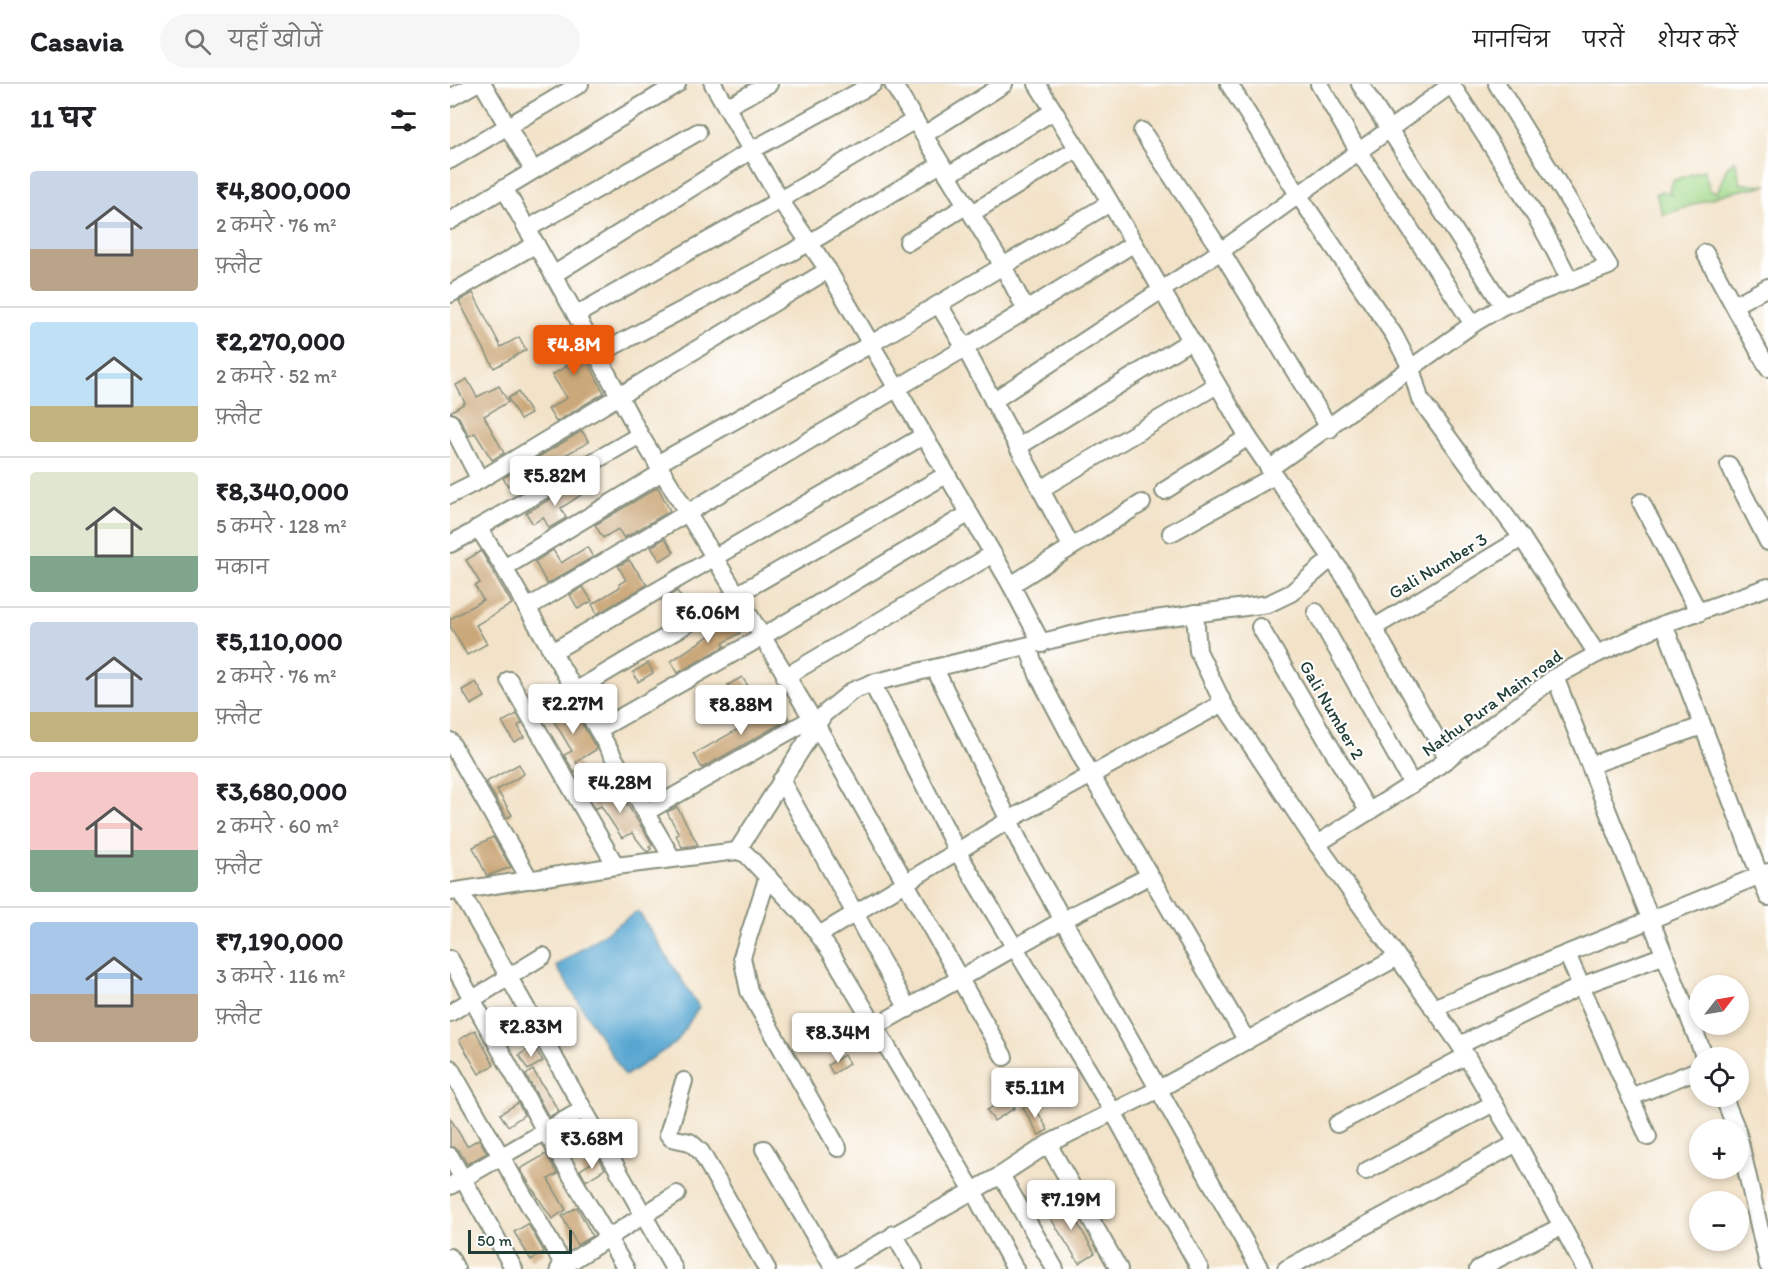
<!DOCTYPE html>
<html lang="hi">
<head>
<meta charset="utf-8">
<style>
  body { margin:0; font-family:Itim,"Playpen Sans Deva",sans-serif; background:#f6f6f6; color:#202124; height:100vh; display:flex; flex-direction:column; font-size:22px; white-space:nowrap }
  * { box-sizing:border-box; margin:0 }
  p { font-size:20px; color:#757577 }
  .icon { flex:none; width:33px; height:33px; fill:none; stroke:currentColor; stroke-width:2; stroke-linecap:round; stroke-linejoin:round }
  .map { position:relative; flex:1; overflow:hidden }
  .details { display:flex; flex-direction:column; background:#fff; width:450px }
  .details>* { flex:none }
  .needle { width:39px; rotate:59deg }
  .tools { position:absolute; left:1239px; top:891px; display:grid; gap:12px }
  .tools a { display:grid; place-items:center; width:60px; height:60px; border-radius:50%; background:#fff; box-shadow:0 3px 9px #0003; font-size:30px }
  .scale { position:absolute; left:18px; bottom:15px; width:104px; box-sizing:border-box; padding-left:6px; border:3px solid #1f3d34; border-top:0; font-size:16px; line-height:21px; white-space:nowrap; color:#1f3d34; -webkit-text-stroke:4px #fff; paint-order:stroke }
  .price { position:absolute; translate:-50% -51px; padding:0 14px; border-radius:6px; background:#fff; color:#222; font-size:20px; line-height:39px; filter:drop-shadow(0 2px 3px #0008) }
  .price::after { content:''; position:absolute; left:50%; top:36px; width:18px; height:14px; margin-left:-9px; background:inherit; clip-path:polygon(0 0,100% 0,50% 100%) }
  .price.current { background:#ea580c; color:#fff }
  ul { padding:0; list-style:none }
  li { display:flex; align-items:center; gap:18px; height:150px; padding:0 30px }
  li+li { border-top:2px solid #e0e0e0 }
  li span { display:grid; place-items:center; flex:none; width:168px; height:120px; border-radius:6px; color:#555 }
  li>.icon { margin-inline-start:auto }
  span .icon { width:72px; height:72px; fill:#fffc; stroke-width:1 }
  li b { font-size:26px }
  h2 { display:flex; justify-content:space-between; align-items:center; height:72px; padding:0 30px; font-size:26px }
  header { display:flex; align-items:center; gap:36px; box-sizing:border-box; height:84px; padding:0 30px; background:#fff; border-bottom:2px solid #e0e0e0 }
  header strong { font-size:28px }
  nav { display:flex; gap:33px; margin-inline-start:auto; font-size:21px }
  .search { width:420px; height:54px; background:#f6f6f6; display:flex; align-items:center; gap:15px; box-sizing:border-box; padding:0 21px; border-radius:33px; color:#757577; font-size:22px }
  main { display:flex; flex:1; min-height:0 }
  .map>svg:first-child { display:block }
</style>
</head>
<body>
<header>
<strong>Casavia</strong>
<div class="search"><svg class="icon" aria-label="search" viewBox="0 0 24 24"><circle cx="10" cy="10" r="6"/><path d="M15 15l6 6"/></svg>यहाँ खोजें</div>
<nav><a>मानचित्र</a><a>परतें</a><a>शेयर करें</a></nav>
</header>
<main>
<section class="details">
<h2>11 घर<svg class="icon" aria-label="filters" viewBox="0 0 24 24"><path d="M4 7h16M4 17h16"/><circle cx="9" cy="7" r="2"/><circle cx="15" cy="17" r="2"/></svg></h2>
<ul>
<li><span style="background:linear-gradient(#c9d6e8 65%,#b9a48a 0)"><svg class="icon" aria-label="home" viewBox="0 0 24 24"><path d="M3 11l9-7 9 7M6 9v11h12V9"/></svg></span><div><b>₹4,800,000</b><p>2 कमरे · 76 m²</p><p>फ़्लैट</p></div></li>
<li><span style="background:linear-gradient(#bfe0f5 70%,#c2b280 0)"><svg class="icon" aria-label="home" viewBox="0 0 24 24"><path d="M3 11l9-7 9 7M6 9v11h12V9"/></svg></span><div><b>₹2,270,000</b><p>2 कमरे · 52 m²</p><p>फ़्लैट</p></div></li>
<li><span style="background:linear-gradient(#dfe7d0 70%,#7fa58c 0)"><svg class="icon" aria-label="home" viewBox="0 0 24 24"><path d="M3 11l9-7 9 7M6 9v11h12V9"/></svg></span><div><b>₹8,340,000</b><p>5 कमरे · 128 m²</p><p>मकान</p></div></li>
<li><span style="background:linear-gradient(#c9d6e8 75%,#c2b280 0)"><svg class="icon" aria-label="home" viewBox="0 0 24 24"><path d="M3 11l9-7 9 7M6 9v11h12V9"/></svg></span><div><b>₹5,110,000</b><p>2 कमरे · 76 m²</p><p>फ़्लैट</p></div></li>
<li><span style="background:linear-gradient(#f6c9c9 65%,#7fa58c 0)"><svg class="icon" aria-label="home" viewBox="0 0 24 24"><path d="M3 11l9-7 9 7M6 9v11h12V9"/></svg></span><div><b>₹3,680,000</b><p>2 कमरे · 60 m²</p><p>फ़्लैट</p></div></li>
<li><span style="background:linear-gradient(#a9c7e8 60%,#b9a48a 0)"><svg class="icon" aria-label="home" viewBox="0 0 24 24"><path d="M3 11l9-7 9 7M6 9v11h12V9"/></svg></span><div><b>₹7,190,000</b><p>3 कमरे · 116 m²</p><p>फ़्लैट</p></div></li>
</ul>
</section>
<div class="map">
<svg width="1318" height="1185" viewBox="0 0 1318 1185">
  <rect width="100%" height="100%" fill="#fff"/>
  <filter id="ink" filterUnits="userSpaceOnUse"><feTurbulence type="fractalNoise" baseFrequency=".0167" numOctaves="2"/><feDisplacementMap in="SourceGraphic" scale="12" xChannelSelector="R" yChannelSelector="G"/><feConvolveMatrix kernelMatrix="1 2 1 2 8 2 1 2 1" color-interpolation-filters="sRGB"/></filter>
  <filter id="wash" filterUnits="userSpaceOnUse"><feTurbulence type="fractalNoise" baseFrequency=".008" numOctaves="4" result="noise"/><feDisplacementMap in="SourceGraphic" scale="24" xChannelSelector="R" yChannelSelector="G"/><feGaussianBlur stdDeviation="1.35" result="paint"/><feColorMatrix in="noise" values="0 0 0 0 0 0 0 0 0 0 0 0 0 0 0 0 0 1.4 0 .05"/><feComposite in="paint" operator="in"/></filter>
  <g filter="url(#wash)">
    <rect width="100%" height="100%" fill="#f2e2c7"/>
    <!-- green -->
    <polygon fill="#a2d889" stroke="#608a5e" stroke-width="1.5" points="1285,76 1291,100 1318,101 1277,109 1213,131 1206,110 1212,107 1222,111 1219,106 1224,96 1254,86 1260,106 1267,109 1277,83"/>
    <!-- water -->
    <polygon fill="#56a6d0" stroke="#3a7282" stroke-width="1.5" points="188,827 249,923 226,959 175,992 106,882"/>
    <g id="blocks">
      <!-- building -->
      <g fill="#cba87a">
        <polygon points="23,209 51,263 69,253 76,266 44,284 9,217"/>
        <polygon points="120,242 154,309 106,338 98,325 117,314 102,291 117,282 101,254"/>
        <polygon points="17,295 27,313 49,302 58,318 34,332 54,369 42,376 25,349 19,352 9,333 0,328 15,319 6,301"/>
        <polygon points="68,308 81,330 70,336 58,314"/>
        <polygon points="132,347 139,358 58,402 53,394"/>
        <polygon points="128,399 134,409 111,424 116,434 99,444 93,433 83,440 76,429"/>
        <polygon points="208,403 220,427 174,454 168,445 153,454 145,441"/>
        <polygon points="215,454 224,468 210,477 201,463"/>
        <polygon points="137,463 143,473 97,500 85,478 103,466 111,479"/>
        <polygon points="31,467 62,520 26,541 37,560 17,571 0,542 0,535 33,516 25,502 30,499 16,476"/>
        <polygon points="179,476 197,501 147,530 142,520 170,503 169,500 176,496 168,482"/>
        <polygon points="133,503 142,517 128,525 120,511"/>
        <polygon points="227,507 237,522 221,532 212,516"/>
        <polygon points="278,528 290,549 273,559 275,562 228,589 221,577 271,544 265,535"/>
        <polygon points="198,579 203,589 188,598 183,588"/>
        <polygon points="292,593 302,608 288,616 278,601"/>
        <polygon points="26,598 35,613 21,621 12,606"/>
        <polygon points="119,618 147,665 126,678 131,685 125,689 114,671 122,667 99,629"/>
        <polygon points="331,621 339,635 252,684 244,670"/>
        <polygon points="67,630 72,639 68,642 74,653 64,658 52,638"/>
        <polygon points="69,680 74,690 47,706 62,731 57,734 36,698"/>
        <polygon points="161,695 203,761 199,762 201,765 197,768 182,749 172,754 151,722 145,725 140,716 154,708 150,702"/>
        <polygon points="227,723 235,737 248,761 232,763 226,751 229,750 217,728"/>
        <polygon points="43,753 61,783 37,792 23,763"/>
        <polygon points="25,946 44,981 29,990 9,956"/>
        <polygon points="84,962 93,977 78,986 69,971"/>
        <polygon points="394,971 399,980 383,990 378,981"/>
        <polygon points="83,986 109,1027 99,1033 76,991"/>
        <polygon points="559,1013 565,1024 544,1037 537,1026"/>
        <polygon points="582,1018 598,1046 589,1051 573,1024"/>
        <polygon points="68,1019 74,1031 58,1042 50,1030"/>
        <polygon points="0,1034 17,1062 29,1055 37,1069 17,1080 9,1066 0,1062"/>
        <polygon points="121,1045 130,1060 119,1067 110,1051"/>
        <polygon points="96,1070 108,1090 98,1095 116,1126 102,1135 70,1085"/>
        <polygon points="149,1074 155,1085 136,1097 130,1086"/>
        <polygon points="614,1116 645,1169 629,1179 596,1127"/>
        <polygon points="127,1123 142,1152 127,1161 112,1132"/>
        <polygon points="78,1140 94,1168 81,1176 64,1148"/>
      </g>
    </g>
  </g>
  <g filter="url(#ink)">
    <use href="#blocks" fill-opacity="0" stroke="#88907e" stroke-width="1.5"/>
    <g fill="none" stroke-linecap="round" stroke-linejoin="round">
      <defs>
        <g id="minor">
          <polyline points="33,0 83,86"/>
          <polyline points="263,0 330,116 378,186 421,260 561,501 592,560"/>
          <polyline points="587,0 644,91 798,353 896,495 998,675"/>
          <polyline points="779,0 849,112 944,251 961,284 970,315 1072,454 1147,570"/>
          <polyline points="869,0 909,68 1023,240"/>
          <polyline points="910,0 1053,222"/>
          <path d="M1001 0C1043 64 1087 128 1120 197"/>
          <polyline points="0,14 25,0"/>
          <polyline points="276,23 319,0"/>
          <polyline points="692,47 771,167 880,345"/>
          <polyline points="474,51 554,0"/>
          <polyline points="0,76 130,0"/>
          <polyline points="498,91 604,27"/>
          <polyline points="54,104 126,231 190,351 371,649 554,973"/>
          <polyline points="522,129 627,65"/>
          <polyline points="0,137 227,0"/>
          <polyline points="77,145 248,48"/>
          <polyline points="458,158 517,121"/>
          <polyline points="1255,169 1318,284"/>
          <polyline points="103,191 300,67 423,0"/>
          <polyline points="0,210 86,160"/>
          <polyline points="489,221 515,264 621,462"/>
          <polyline points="1284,221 1318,203"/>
          <polyline points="576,226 553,182 660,119"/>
          <polyline points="126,231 330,116 465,36"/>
          <polyline points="147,271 359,159 491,80"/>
          <polyline points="543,317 771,167 1002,0"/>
          <polyline points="0,338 30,396 378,186"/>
          <polyline points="568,363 740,257"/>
          <polyline points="207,380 421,260 553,182 443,0"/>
          <polyline points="1279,381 1318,458"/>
          <polyline points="819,385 1023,240 1053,222 1159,182 1047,0"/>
          <polyline points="212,388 54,484 222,774"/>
          <polyline points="591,405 767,301"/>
          <polyline points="714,407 798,353"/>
          <polyline points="0,411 30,396"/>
          <polyline points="1191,418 1249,529"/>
          <polyline points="26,445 190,351"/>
          <polyline points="721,449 824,392"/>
          <polyline points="0,460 29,445 54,484"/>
          <polyline points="561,501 692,419"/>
          <polyline points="77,524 515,264 683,160"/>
          <polyline points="866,528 962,700"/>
          <polyline points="745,529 748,567 773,619 867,760 1010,961 1067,1059 1135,1185"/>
          <polyline points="1214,540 1318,813"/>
          <polyline points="810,543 919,728"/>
          <polyline points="925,543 1072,454"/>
          <polyline points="578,563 588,591 641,691 797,957"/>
          <polyline points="102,568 473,352"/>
          <polyline points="485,585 574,767 810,1185"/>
          <polyline points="335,593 543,470"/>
          <polyline points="1105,593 1255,974"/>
          <polyline points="59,596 166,782"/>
          <polyline points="422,599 507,767 662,1026 750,1185"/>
          <polyline points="125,607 286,511 496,391"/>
          <polyline points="148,646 312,553 518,430"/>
          <polyline points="0,657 80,796"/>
          <polyline points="1141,681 1252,642"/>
          <polyline points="331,696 458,925"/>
          <polyline points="196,728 361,635"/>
          <polyline points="867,760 975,692 1105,593 1147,570 1214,540 1318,503"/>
          <polyline points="287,767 374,630 402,607 422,599 667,540 818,520 841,509 882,474"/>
          <polyline points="318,792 292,873 299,907 388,1064"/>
          <polyline points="10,807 224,1185"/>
          <polyline points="0,808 166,782 287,767 296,770 357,835 380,867 522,1105 565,1185"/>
          <polyline points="369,851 559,736 773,619"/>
          <polyline points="1117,870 1198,1053"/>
          <polyline points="0,875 95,1047 176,1185"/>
          <polyline points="983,924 1318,788"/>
          <polyline points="0,929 93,872"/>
          <polyline points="426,942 615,835 699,792"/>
          <polyline points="1010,961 1131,902 1215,871"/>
          <polyline points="0,984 116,1185"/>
          <polyline points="234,997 218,1050 221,1054 240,1058 251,1068 317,1185"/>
          <polyline points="1273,1012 1287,1046"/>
          <polyline points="1181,1013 1250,985"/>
          <polyline points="887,1040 1016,972"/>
          <polyline points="1288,1050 1318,1181"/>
          <polyline points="598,1060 669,1185"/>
          <polyline points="314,1065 384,1185"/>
          <polyline points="0,1072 64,1185"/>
          <polyline points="916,1087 1044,1019"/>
          <polyline points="551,1091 605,1185"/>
          <polyline points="0,1102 132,1026"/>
          <polyline points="444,1150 464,1185"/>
          <polyline points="0,1173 6,1185"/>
          <polyline points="109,1185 227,1110"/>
          <polyline points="384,1185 551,1091 598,1060 709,1005 946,874"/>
          <polyline points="836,1185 1067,1059"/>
          <polyline points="1028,1185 1112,1142"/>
        </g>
      </defs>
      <!-- minor casing -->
      <use href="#minor" stroke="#88907e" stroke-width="20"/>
      <!-- minor -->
      <use href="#minor" stroke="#fff" stroke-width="16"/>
    </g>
  </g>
  <g text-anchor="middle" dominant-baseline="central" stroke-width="4.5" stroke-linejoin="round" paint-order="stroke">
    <!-- street labels -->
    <g font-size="18" fill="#1f3d34" stroke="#fff">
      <text transform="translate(988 482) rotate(-31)">Gali Number 3</text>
      <text transform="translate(1042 619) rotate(-36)">Nathu Pura Main road</text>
      <text transform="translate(882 626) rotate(60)">Gali Number 2</text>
    </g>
  </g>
</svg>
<div class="tools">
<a><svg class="needle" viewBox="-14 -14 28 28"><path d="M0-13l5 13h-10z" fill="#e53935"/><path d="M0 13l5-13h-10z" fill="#757577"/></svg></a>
<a><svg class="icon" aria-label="locate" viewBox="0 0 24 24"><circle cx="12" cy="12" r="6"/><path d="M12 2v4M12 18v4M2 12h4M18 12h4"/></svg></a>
<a>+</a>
<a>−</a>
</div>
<div class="scale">50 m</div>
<b class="price current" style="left:124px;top:292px">₹4.8M</b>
<b class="price" style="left:105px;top:423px">₹5.82M</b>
<b class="price" style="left:258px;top:560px">₹6.06M</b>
<b class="price" style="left:123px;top:651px">₹2.27M</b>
<b class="price" style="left:291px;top:652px">₹8.88M</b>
<b class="price" style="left:170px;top:730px">₹4.28M</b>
<b class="price" style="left:81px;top:974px">₹2.83M</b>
<b class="price" style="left:388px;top:980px">₹8.34M</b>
<b class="price" style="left:585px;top:1035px">₹5.11M</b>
<b class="price" style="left:142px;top:1086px">₹3.68M</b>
<b class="price" style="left:621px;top:1147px">₹7.19M</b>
</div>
</main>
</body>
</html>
